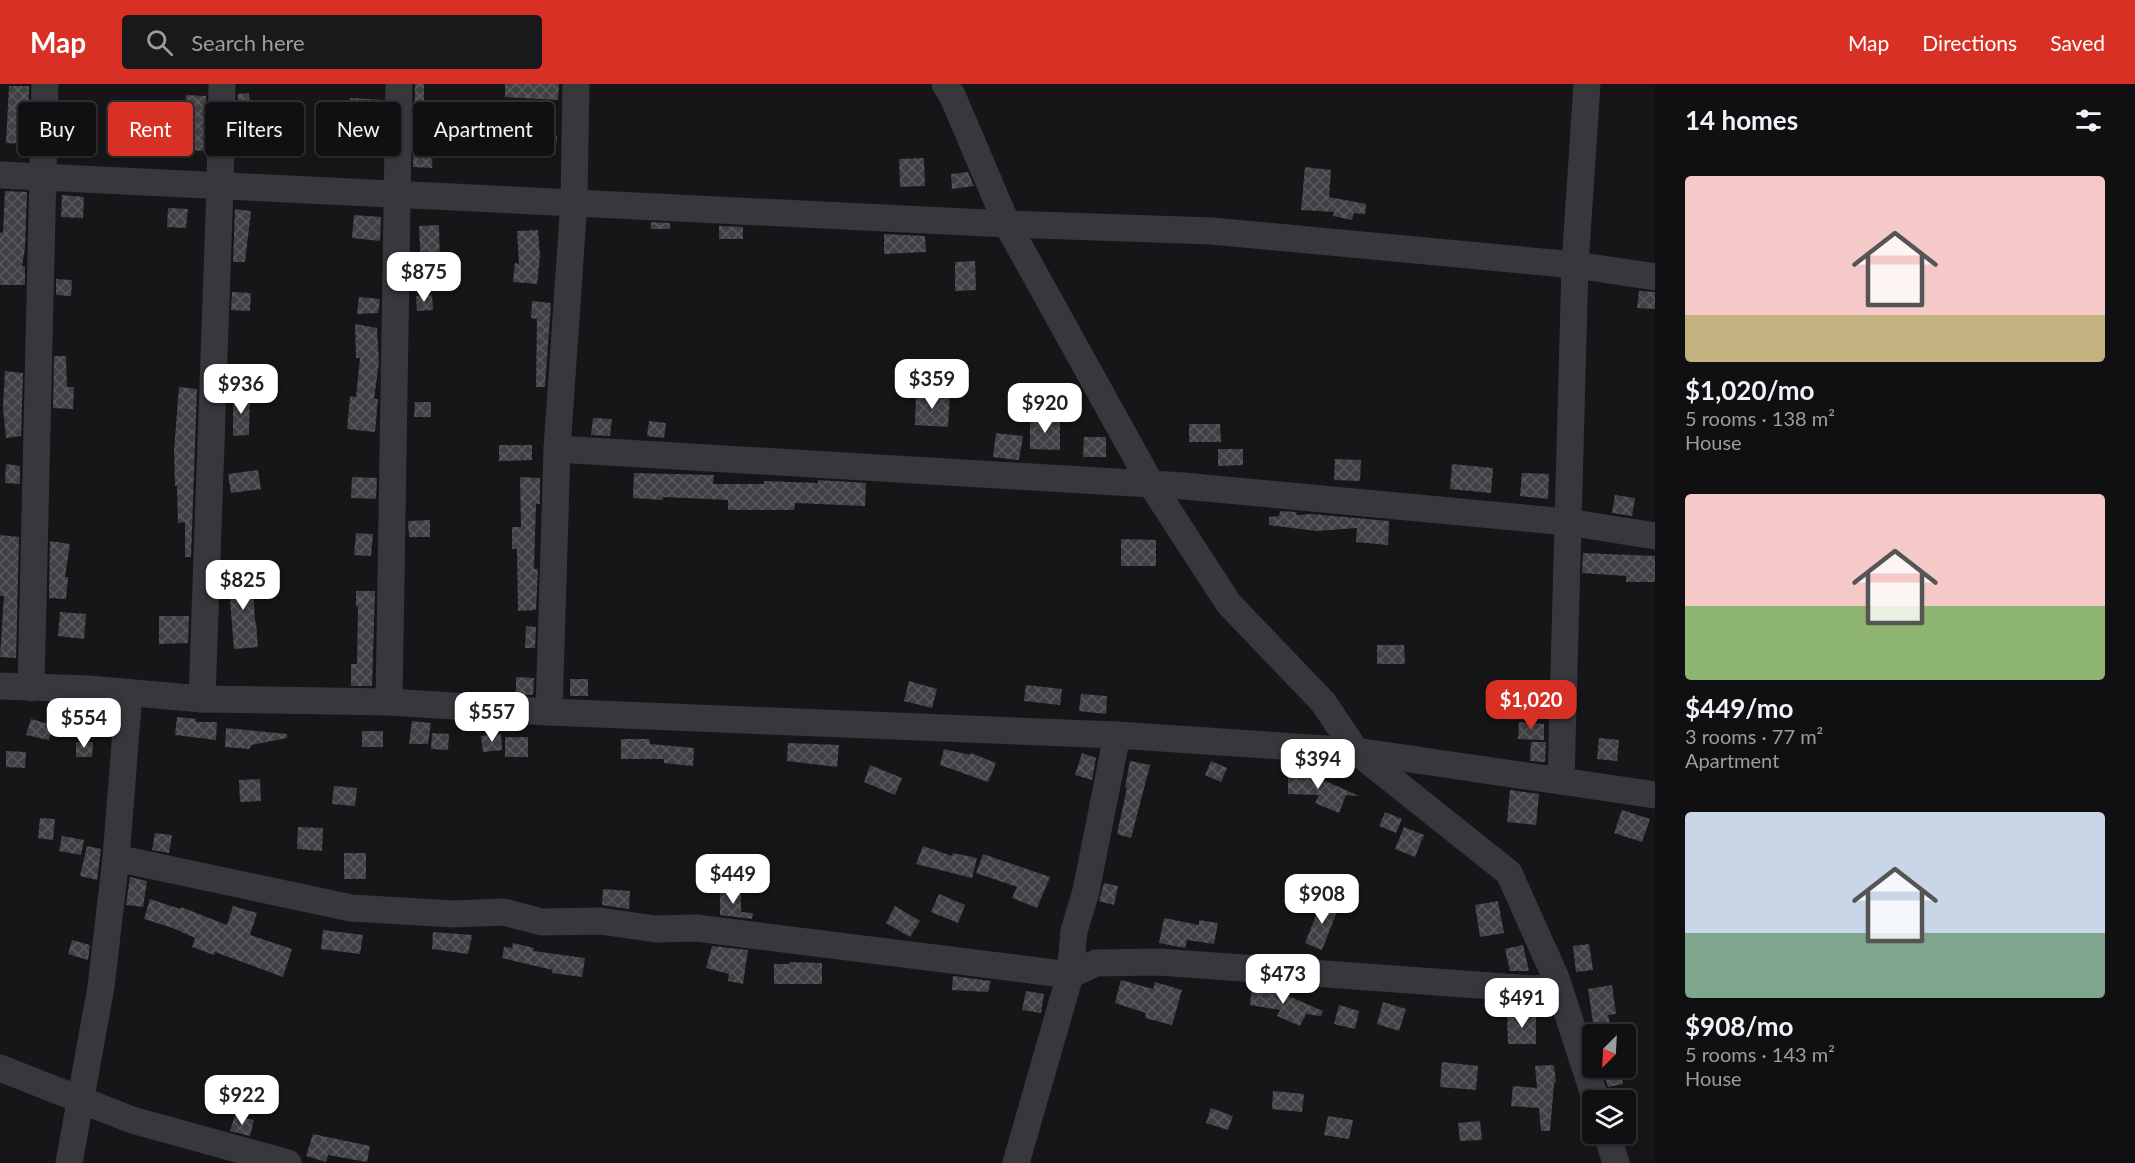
<!DOCTYPE html>
<html lang="en">
<head>
<meta charset="utf-8">
<style>
  body { margin:0; font-family:Lato,sans-serif; background:#19191b; color:#f1f3f6; height:100vh; display:flex; flex-direction:column; font-size:22px; white-space:nowrap }
  * { box-sizing:border-box; margin:0 }
  p { font-size:20px; color:#9c9d9f }
  .icon { flex:none; width:33px; height:33px; fill:none; stroke:currentColor; stroke-width:2; stroke-linecap:round; stroke-linejoin:round }
  .map { position:relative; flex:1; overflow:hidden }
  .side { display:flex; flex-direction:column; background:#101012; width:480px }
  .side>* { flex:none }
  .top-card { position:absolute; left:18px; top:18px; width:570px; height:54px; display:flex; gap:12px }
  .needle { width:39px; rotate:204deg }
  .buttons { position:absolute; left:1582px; top:940px; display:grid; gap:12px }
  .buttons a { display:grid; place-items:center; width:54px; height:54px; border-radius:6px; background:#101012; box-shadow:0 2px 4px #0004,0 0 0 2px #303032; font-size:30px }
  .price { position:absolute; translate:-50% -51px; padding:0 14px; border-radius:12px; background:#fff; color:#222; font-size:20px; line-height:39px; filter:drop-shadow(0 2px 3px #0008) }
  .price::after { content:''; position:absolute; left:50%; top:36px; width:18px; height:14px; margin-left:-9px; background:inherit; clip-path:polygon(0 0,100% 0,50% 100%) }
  .price.current { background:#d93025; color:#fff }
  ul { padding:0; list-style:none }
  li { display:grid; align-content:center; gap:12px; height:318px; padding:0 30px }
  li span { display:grid; place-items:center; height:186px; border-radius:6px; color:#555 }
  li>.icon { margin-inline-start:auto }
  span .icon { width:108px; height:108px; fill:#fffc; stroke-width:1 }
  li b { font-size:26px }
  h2 { display:flex; justify-content:space-between; align-items:center; height:72px; padding:0 30px; font-size:26px }
  .pill { padding:0 21px; border-radius:6px; background:#101012; box-shadow:0 2px 4px #0004,0 0 0 2px #303032; font-size:21px; line-height:54px }
  .pill.current { background:#d93025; color:#fff }
  header { display:flex; align-items:center; gap:36px; box-sizing:border-box; height:84px; padding:0 30px; background:#d93025; color:#fff }
  header strong { font-size:28px }
  nav { display:flex; gap:33px; margin-inline-start:auto; font-size:21px }
  .search { width:420px; height:54px; background:#19191b; display:flex; align-items:center; gap:15px; box-sizing:border-box; padding:0 21px; border-radius:6px; color:#9c9d9f; font-size:22px }
  main { display:flex; flex:1; min-height:0 }
  .map>svg:first-child { display:block }
</style>
</head>
<body>
<header>
<strong>Map</strong>
<div class="search"><svg class="icon" aria-label="search" viewBox="0 0 24 24"><circle cx="10" cy="10" r="6"/><path d="M15 15l6 6"/></svg>Search here</div>
<nav><a>Map</a><a>Directions</a><a>Saved</a></nav>
</header>
<main>
<div class="map">
<svg width="1655" height="1079" viewBox="0 0 1655 1079">
  <defs>
    <pattern id="building-cross-hatch" width="8" height="8" patternUnits="userSpaceOnUse" patternTransform="scale(1.5)"><rect width="8" height="8" fill="#404145"/><path d="M0 0l8 8M0 8l8-8" fill="none" stroke="#595a5e"/></pattern>
  </defs>
  <rect width="100%" height="100%" fill="#161618"/>
  <!-- building -->
  <g fill="url(#building-cross-hatch)">
    <polygon points="415,0 424,0 424,26 441,26 440,46 437,46 436,62 433,62 432,84 413,83"/>
    <polygon points="505,0 559,0 558,16 505,13"/>
    <polygon points="9,2 29,2 28,60 6,59"/>
    <polygon points="249,9 252,46 250,72 236,71 238,10"/>
    <polygon points="186,11 206,12 205,67 179,66 180,46 184,47"/>
    <polygon points="350,14 383,16 383,44 348,42"/>
    <polygon points="60,40 75,40 76,56 59,57"/>
    <polygon points="538,51 557,52 555,71 536,69"/>
    <polygon points="924,74 925,102 900,103 899,75"/>
    <polygon points="1305,83 1331,86 1329,113 1366,120 1365,130 1354,129 1352,136 1333,132 1334,128 1301,126"/>
    <polygon points="968,88 974,102 952,105 951,90"/>
    <polygon points="5,107 27,108 25,164 22,182 25,182 25,201 0,201 0,148 3,149"/>
    <polygon points="62,111 84,113 83,134 61,133"/>
    <polygon points="168,124 188,125 186,144 167,143"/>
    <polygon points="235,125 251,127 245,178 233,178"/>
    <polygon points="354,131 381,133 380,157 352,154"/>
    <polygon points="651,138 670,139 670,145 651,145"/>
    <polygon points="439,141 440,187 421,187 419,142"/>
    <polygon points="719,142 743,143 743,155 719,155"/>
    <polygon points="538,146 540,172 537,200 513,198 515,179 519,180 517,147"/>
    <polygon points="884,150 925,152 926,168 884,170"/>
    <polygon points="975,177 976,206 955,207 955,178"/>
    <polygon points="56,195 72,196 71,212 56,211"/>
    <polygon points="1639,207 1655,208 1655,225 1637,224"/>
    <polygon points="232,208 251,209 250,227 231,226"/>
    <polygon points="432,211 433,226 417,227 416,212"/>
    <polygon points="359,213 380,215 378,229 357,230"/>
    <polygon points="532,217 551,219 545,303 536,303 537,235 531,234"/>
    <polygon points="355,240 377,244 379,278 374,315 378,315 375,348 347,345 350,312 356,313 360,274 356,274"/>
    <polygon points="54,272 66,272 67,303 74,303 73,325 53,324"/>
    <polygon points="5,287 23,289 21,352 6,354 3,323"/>
    <polygon points="179,303 197,305 191,473 185,473 185,438 178,439 177,402 175,402 174,367"/>
    <polygon points="233,310 250,311 249,351 233,352"/>
    <polygon points="916,310 950,311 948,343 915,341"/>
    <polygon points="415,318 431,318 431,333 414,333"/>
    <polygon points="593,334 612,335 610,352 591,351"/>
    <polygon points="1030,335 1060,336 1060,366 1030,365"/>
    <polygon points="649,337 666,339 664,354 647,352"/>
    <polygon points="1189,340 1220,340 1221,358 1189,358"/>
    <polygon points="996,349 1023,352 1019,376 993,373"/>
    <polygon points="1084,353 1106,353 1106,373 1083,373"/>
    <polygon points="499,361 532,361 532,376 499,377"/>
    <polygon points="1218,365 1243,365 1243,381 1218,382"/>
    <polygon points="1335,375 1361,376 1360,397 1334,396"/>
    <polygon points="6,380 20,382 20,400 5,399"/>
    <polygon points="1452,380 1493,384 1491,409 1450,405"/>
    <polygon points="258,386 261,405 231,409 228,390"/>
    <polygon points="634,389 714,391 713,400 764,400 764,397 818,399 818,396 866,399 865,422 795,419 794,426 728,426 728,416 663,413 663,416 633,414"/>
    <polygon points="1522,389 1549,390 1548,415 1520,412"/>
    <polygon points="352,393 377,394 376,415 351,414"/>
    <polygon points="520,393 540,394 540,420 536,420 534,485 538,485 536,526 518,527 517,465 512,465 512,443 521,443"/>
    <polygon points="1615,411 1635,414 1632,432 1612,429"/>
    <polygon points="1280,427 1297,428 1296,431 1312,430 1389,437 1388,461 1356,458 1357,444 1317,447 1269,441 1269,433 1279,432"/>
    <polygon points="430,436 430,453 409,453 408,437"/>
    <polygon points="356,449 373,450 371,472 354,471"/>
    <polygon points="0,451 19,453 16,574 0,573 4,512 0,512"/>
    <polygon points="1121,455 1156,456 1156,482 1121,482"/>
    <polygon points="50,457 70,460 65,493 68,493 66,515 49,514"/>
    <polygon points="1583,469 1655,472 1655,498 1626,498 1626,492 1582,489"/>
    <polygon points="252,490 255,538 256,538 258,563 234,565 228,491"/>
    <polygon points="356,507 375,507 372,602 351,602 351,580 357,580 358,522 356,522"/>
    <polygon points="60,528 86,530 84,555 58,552"/>
    <polygon points="159,532 189,532 188,559 159,560"/>
    <polygon points="526,542 536,543 535,564 525,564"/>
    <polygon points="1377,561 1404,561 1405,580 1377,580"/>
    <polygon points="516,593 534,594 533,611 516,610"/>
    <rect x="570" y="595" width="18" height="17"/>
    <polygon points="909,597 937,605 932,624 904,617"/>
    <polygon points="1026,601 1062,605 1060,621 1024,617"/>
    <polygon points="1081,610 1107,612 1106,630 1079,627"/>
    <polygon points="177,633 196,635 196,638 217,638 216,656 175,651"/>
    <polygon points="31,635 53,641 49,656 26,651"/>
    <polygon points="412,637 431,639 428,660 409,660"/>
    <polygon points="1519,638 1544,640 1544,656 1518,655"/>
    <polygon points="226,644 287,650 287,654 251,661 250,665 225,663"/>
    <rect x="362" y="647" width="21" height="16"/>
    <polygon points="432,649 449,650 448,666 431,665"/>
    <polygon points="501,650 502,666 483,668 481,652"/>
    <rect x="505" y="653" width="23" height="20"/>
    <polygon points="1599,654 1619,656 1617,677 1597,675"/>
    <polygon points="621,655 649,655 650,660 694,664 693,682 664,679 664,675 621,675"/>
    <polygon points="76,658 93,658 92,673 76,673"/>
    <polygon points="1531,658 1546,658 1545,678 1530,677"/>
    <polygon points="788,659 839,661 837,683 787,677"/>
    <polygon points="944,665 970,671 971,669 996,679 988,698 940,681"/>
    <polygon points="6,667 26,668 25,684 6,683"/>
    <polygon points="1082,669 1096,674 1092,696 1075,691"/>
    <polygon points="1130,677 1150,681 1131,754 1117,750 1127,704 1125,704"/>
    <polygon points="1211,677 1227,684 1221,698 1205,691"/>
    <polygon points="870,681 902,694 895,711 864,698"/>
    <polygon points="1288,689 1310,690 1359,712 1346,711 1339,729 1315,719 1319,711 1288,710"/>
    <polygon points="260,695 261,717 240,718 239,696"/>
    <polygon points="334,702 357,704 355,722 332,720"/>
    <polygon points="1510,706 1539,710 1536,741 1507,738"/>
    <polygon points="1622,726 1650,735 1642,758 1614,749"/>
    <polygon points="1385,728 1402,735 1396,749 1379,742"/>
    <polygon points="40,734 55,735 53,756 38,754"/>
    <polygon points="298,743 323,744 322,767 297,765"/>
    <polygon points="1404,743 1424,751 1415,773 1395,765"/>
    <polygon points="155,749 172,751 169,769 152,766"/>
    <polygon points="62,752 84,756 81,771 59,767"/>
    <polygon points="87,762 101,765 97,796 80,792"/>
    <polygon points="923,762 952,772 953,769 977,774 972,794 916,780"/>
    <rect x="344" y="769" width="22" height="26"/>
    <polygon points="983,770 1050,793 1037,824 1012,814 1017,803 976,789"/>
    <polygon points="130,793 147,797 143,823 126,821"/>
    <polygon points="1104,799 1118,802 1114,821 1099,817"/>
    <polygon points="603,805 630,807 629,825 602,821"/>
    <polygon points="720,808 741,808 741,828 753,829 752,835 720,831"/>
    <polygon points="939,810 965,821 958,839 931,828"/>
    <polygon points="150,815 180,825 181,823 227,841 233,822 257,829 250,851 292,865 283,893 215,868 214,871 192,863 195,854 173,844 144,835"/>
    <polygon points="1322,816 1339,822 1322,866 1305,859"/>
    <polygon points="1498,817 1504,849 1480,853 1475,821"/>
    <polygon points="895,822 920,837 910,853 886,839"/>
    <polygon points="1164,834 1199,841 1199,836 1218,839 1214,860 1187,856 1185,864 1159,859"/>
    <polygon points="323,846 363,851 360,870 321,865"/>
    <polygon points="433,848 472,851 468,870 432,865"/>
    <polygon points="72,856 90,861 88,876 68,870"/>
    <polygon points="513,859 534,864 533,867 585,874 582,893 552,889 553,886 502,874 504,863 512,864"/>
    <polygon points="1589,860 1593,886 1576,888 1573,862"/>
    <polygon points="1523,861 1529,887 1510,887 1505,865"/>
    <polygon points="712,862 748,866 743,900 728,897 729,890 706,884"/>
    <polygon points="790,878 822,879 822,900 774,900 774,880 789,880"/>
    <polygon points="953,892 991,897 988,908 952,906"/>
    <polygon points="1121,896 1153,905 1155,898 1182,906 1172,941 1145,934 1146,929 1115,919"/>
    <polygon points="1612,901 1616,930 1608,931 1612,951 1595,951 1588,905"/>
    <polygon points="1252,902 1279,906 1279,908 1323,927 1321,932 1306,930 1300,942 1277,932 1280,926 1250,921"/>
    <polygon points="1026,907 1044,910 1041,929 1022,926"/>
    <polygon points="1383,918 1406,925 1399,947 1377,940"/>
    <polygon points="1339,921 1359,927 1355,945 1334,940"/>
    <polygon points="1507,931 1536,931 1536,960 1508,960"/>
    <polygon points="1442,978 1478,982 1476,1006 1440,1003"/>
    <polygon points="1554,981 1556,999 1554,999 1550,1047 1541,1047 1539,1024 1511,1022 1513,1002 1537,1004 1535,982"/>
    <polygon points="1620,985 1623,1000 1608,1003 1603,988"/>
    <polygon points="1273,1007 1304,1010 1302,1028 1272,1025"/>
    <polygon points="1211,1024 1233,1032 1228,1046 1206,1039"/>
    <polygon points="235,1031 254,1036 250,1052 230,1047"/>
    <polygon points="1328,1032 1353,1036 1349,1055 1324,1051"/>
    <polygon points="1480,1037 1482,1056 1460,1057 1458,1039"/>
    <polygon points="313,1050 370,1062 367,1078 328,1071 326,1078 306,1072"/>
  </g>
  <g fill="none" stroke-linecap="round" stroke-linejoin="round">
    <!-- minor -->
    <g stroke="#37383d" stroke-width="27">
      <polyline points="945,0 952,11 1007,140 1151,400 1229,520 1323,618 1356,667 1509,789 1556,894 1596,1017"/>
      <polyline points="0,91 1007,140 1212,147 1575,181 1655,193"/>
      <polyline points="557,365 1184,402 1567,438 1655,452"/>
      <polyline points="0,602 89,605 202,615 389,618 549,628 1117,651 1356,667 1655,711"/>
      <polyline points="31,604 45,0"/>
      <polyline points="202,615 220,102 222,0"/>
      <polyline points="389,618 399,0"/>
      <polyline points="549,628 557,365 574,118 576,0"/>
      <polyline points="1561,697 1575,181 1587,0"/>
      <polyline points="116,774 351,824 454,830 503,828 542,838 600,837 656,845 696,844 1070,891 1096,879 1159,878 1534,905 1559,903"/>
      <polyline points="0,984 132,1036 288,1079"/>
      <polyline points="1607,1050 1616,1079"/>
      <polyline points="69,1079 101,903 116,774 129,609"/>
      <polyline points="1016,1079 1070,891 1074,847 1086,807 1117,651"/>
    </g>
  </g>
</svg>
<div class="buttons">
<a><svg class="needle" viewBox="-14 -14 28 28"><path d="M0-13l5 13h-10z" fill="#e53935"/><path d="M0 13l5-13h-10z" fill="#9c9d9f"/></svg></a>
<a><svg class="icon" aria-label="layers" viewBox="0 0 24 24"><path d="M12 4l9 5-9 5-9-5zM3 14l9 5 9-5"/></svg></a>
</div>
<b class="price" style="left:424px;top:219px">$875</b>
<b class="price" style="left:932px;top:326px">$359</b>
<b class="price" style="left:241px;top:331px">$936</b>
<b class="price" style="left:1045px;top:350px">$920</b>
<b class="price" style="left:243px;top:527px">$825</b>
<b class="price current" style="left:1531px;top:647px">$1,020</b>
<b class="price" style="left:492px;top:659px">$557</b>
<b class="price" style="left:84px;top:665px">$554</b>
<b class="price" style="left:1318px;top:706px">$394</b>
<b class="price" style="left:733px;top:821px">$449</b>
<b class="price" style="left:1322px;top:841px">$908</b>
<b class="price" style="left:1283px;top:921px">$473</b>
<b class="price" style="left:1522px;top:945px">$491</b>
<b class="price" style="left:242px;top:1042px">$922</b>
<div class="top-card">
<a class="pill">Buy</a>
<a class="pill current">Rent</a>
<a class="pill">Filters</a>
<a class="pill">New</a>
<a class="pill">Apartment</a>
</div>
</div>
<section class="side">
<h2>14 homes<svg class="icon" aria-label="filters" viewBox="0 0 24 24"><path d="M4 7h16M4 17h16"/><circle cx="9" cy="7" r="2"/><circle cx="15" cy="17" r="2"/></svg></h2>
<ul>
<li><span style="background:linear-gradient(#f6c9c9 75%,#c2b280 0)"><svg class="icon" aria-label="home" viewBox="0 0 24 24"><path d="M3 11l9-7 9 7M6 9v11h12V9"/></svg></span><div><b>$1,020/mo</b><p>5 rooms · 138 m²</p><p>House</p></div></li>
<li><span style="background:linear-gradient(#f6c9c9 60%,#8fb573 0)"><svg class="icon" aria-label="home" viewBox="0 0 24 24"><path d="M3 11l9-7 9 7M6 9v11h12V9"/></svg></span><div><b>$449/mo</b><p>3 rooms · 77 m²</p><p>Apartment</p></div></li>
<li><span style="background:linear-gradient(#c9d6e8 65%,#7fa58c 0)"><svg class="icon" aria-label="home" viewBox="0 0 24 24"><path d="M3 11l9-7 9 7M6 9v11h12V9"/></svg></span><div><b>$908/mo</b><p>5 rooms · 143 m²</p><p>House</p></div></li>
</ul>
</section>
</main>
</body>
</html>
